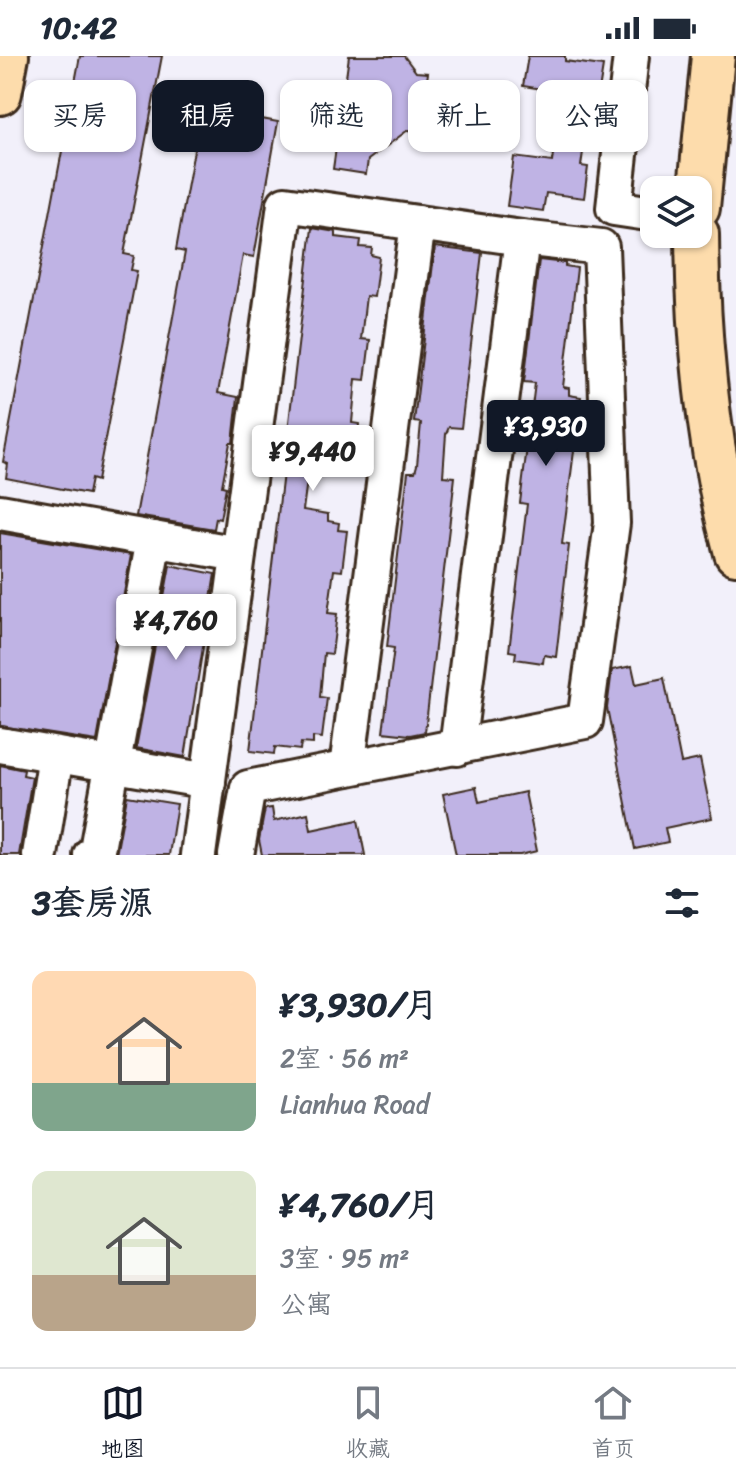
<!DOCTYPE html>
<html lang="zh">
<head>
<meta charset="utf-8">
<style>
  body { margin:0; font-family:Sriracha,"LXGW WenKai TC",sans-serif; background:#f2f2f3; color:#1f2937; height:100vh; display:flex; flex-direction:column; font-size:30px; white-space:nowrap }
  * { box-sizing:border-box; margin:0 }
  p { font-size:26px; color:#747a83 }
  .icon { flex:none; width:44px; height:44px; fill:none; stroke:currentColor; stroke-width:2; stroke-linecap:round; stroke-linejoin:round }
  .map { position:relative; height:799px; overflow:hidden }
  .side { display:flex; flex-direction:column; background:#fff; flex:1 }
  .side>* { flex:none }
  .hud { position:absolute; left:24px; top:24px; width:688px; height:72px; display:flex; gap:16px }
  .controls { position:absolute; left:640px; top:120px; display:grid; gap:16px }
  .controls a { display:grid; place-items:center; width:72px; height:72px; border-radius:16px; background:#fff; box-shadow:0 2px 6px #0004; font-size:40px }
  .price { position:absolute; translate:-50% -68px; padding:0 18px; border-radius:8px; background:#fff; color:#222; font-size:26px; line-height:52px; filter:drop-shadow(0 2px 4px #0008) }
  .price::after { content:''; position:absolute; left:50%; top:48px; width:24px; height:18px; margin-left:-12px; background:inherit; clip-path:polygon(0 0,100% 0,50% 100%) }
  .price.current { background:#111827; color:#fff }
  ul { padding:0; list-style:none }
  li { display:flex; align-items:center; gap:24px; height:200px; padding:0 32px }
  li span { display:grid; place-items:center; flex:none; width:224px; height:160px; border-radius:16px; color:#555 }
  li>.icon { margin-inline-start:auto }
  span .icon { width:96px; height:96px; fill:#fffc; stroke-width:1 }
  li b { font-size:34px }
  h2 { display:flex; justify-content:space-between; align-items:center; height:96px; padding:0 32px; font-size:34px }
  .chip { padding:0 28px; border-radius:16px; background:#fff; box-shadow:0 2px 6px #0004; font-size:28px; line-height:72px }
  .chip.current { background:#111827; color:#fff }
  .status { display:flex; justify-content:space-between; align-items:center; height:56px; padding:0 40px; background:#fff; direction:ltr }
  .status svg { height:22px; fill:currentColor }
  .dock { display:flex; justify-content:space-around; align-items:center; height:112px; border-top:2px solid #e0e1e3; background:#fff; font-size:22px; color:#747a83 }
  .dock a { display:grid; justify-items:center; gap:4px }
  .dock .current { color:#111827 }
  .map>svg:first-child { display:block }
</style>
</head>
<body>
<div class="status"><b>10:42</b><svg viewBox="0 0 49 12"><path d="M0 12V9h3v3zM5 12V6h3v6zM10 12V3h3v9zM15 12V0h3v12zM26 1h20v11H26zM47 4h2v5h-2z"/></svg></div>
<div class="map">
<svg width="736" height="799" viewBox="0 0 736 799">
  <rect width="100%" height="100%" fill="#f2f0fa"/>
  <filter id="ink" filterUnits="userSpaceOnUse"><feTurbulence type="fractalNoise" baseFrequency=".0125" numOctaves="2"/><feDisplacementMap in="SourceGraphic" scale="16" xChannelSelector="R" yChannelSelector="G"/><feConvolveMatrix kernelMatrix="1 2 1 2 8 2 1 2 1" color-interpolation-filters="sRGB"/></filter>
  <g filter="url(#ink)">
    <!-- building -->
    <g fill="#bfb3e4" stroke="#3b2a1e" stroke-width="2">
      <polygon points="80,0 162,0 124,198 134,200 131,214 137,215 97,425 91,423 88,438 6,422 8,408 3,406"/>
      <polygon points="349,0 404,0 416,16 428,17 420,75 408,74 368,104 366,118 333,113"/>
      <polygon points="528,0 565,0 565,5 603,10 598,41 591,40 581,110 588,111 584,142 546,137 543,155 507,150 514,101 552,106 561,36 523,30"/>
      <polygon points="203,44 236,51 235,58 278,66 254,201 243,199 218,337 238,341 233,387 230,387 222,430 226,431 220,463 216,462 214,473 136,460 185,196 176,194"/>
      <polygon points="312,172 336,176 336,181 361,184 360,191 372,192 371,199 379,201 374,241 366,240 361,283 370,284 365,324 356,323 352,367 359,368 355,408 346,407 345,414 334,413 333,420 308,417 303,454 328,458 328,465 339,467 338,474 347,475 342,515 334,514 328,557 337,558 332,598 324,597 320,641 327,642 322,682 313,681 313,688 301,687 300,694 275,691 274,698 250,695"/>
      <polygon points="435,191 482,197 461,372 449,371 446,378 443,420 455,421 425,676 410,679 383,676 394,592 387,591 408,416 415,416 417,409 421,367 414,366"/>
      <polygon points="539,204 565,207 565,210 577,212 563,331 569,332 569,339 581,341 562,488 569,489 556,601 544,599 543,607 515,603 516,596 509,595 527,448 520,447 535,327 524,326"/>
      <polygon points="0,477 131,499 97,685 0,670"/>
      <polygon points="170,509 215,518 185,701 136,692"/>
      <polygon points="632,610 636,628 664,622 681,707 700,703 712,762 665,772 668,786 635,793 607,652 612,614"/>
      <polygon points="0,709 24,714 23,719 32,721 19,799 0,799"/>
      <polygon points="476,731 479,746 525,736 537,795 520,799 456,799 443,738"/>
      <polygon points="127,740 177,748 169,799 116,799"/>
      <polygon points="272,752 274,765 308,757 311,774 358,764 365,799 262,799 259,784 265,753"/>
    </g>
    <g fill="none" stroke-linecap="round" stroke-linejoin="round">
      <defs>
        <g id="minor">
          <polyline points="631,0 614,152 654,158"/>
          <polyline points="0,456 238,498"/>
          <polyline points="0,689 208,725"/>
          <polyline points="457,692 522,182"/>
          <polyline points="347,712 418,167"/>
          <polyline points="40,799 56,699"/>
          <polyline points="91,799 96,799 154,483"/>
          <polyline points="198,799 285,148 522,182 601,191 612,467 585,665 248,732 236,799"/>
        </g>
        <g id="major">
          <polyline points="0,37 7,0"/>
          <polyline points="698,152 713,0"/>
          <path d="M697 178C698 285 708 394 736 497"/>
        </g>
      </defs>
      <!-- minor casing -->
      <use href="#minor" stroke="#3b2a1e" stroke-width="40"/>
      <!-- major casing -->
      <use href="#major" stroke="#3b2a1e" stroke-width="48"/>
      <!-- minor -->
      <use href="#minor" stroke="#fff" stroke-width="34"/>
      <!-- major -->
      <use href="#major" stroke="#fddcac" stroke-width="42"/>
    </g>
  </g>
</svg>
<div class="controls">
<a><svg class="icon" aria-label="layers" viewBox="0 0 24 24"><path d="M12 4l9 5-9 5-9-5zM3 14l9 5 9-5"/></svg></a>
</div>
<b class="price current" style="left:546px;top:412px">¥3,930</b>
<b class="price" style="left:313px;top:437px">¥9,440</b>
<b class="price" style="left:176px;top:606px">¥4,760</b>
<div class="hud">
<a class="chip">买房</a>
<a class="chip current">租房</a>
<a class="chip">筛选</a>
<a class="chip">新上</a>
<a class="chip">公寓</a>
</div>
</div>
<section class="side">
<h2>3套房源<svg class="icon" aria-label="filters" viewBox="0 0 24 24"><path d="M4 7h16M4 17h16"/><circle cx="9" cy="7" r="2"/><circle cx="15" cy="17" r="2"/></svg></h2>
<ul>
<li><span style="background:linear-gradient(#ffd9b3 70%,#7fa58c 0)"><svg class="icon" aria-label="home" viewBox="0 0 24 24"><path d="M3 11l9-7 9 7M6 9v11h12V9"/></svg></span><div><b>¥3,930/月</b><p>2室 · 56 m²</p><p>Lianhua Road</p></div></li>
<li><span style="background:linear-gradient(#dfe7d0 65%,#b9a48a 0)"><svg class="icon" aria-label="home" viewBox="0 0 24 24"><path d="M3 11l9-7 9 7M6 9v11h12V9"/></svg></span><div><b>¥4,760/月</b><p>3室 · 95 m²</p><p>公寓</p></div></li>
</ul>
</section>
<nav class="dock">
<a class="current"><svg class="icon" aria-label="map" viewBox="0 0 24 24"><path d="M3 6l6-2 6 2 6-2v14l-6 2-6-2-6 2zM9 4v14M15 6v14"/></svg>地图</a>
<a><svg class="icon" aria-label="saved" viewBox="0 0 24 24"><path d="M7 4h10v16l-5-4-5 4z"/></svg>收藏</a>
<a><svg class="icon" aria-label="home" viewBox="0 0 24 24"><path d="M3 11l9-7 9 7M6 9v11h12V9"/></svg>首页</a>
</nav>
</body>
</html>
